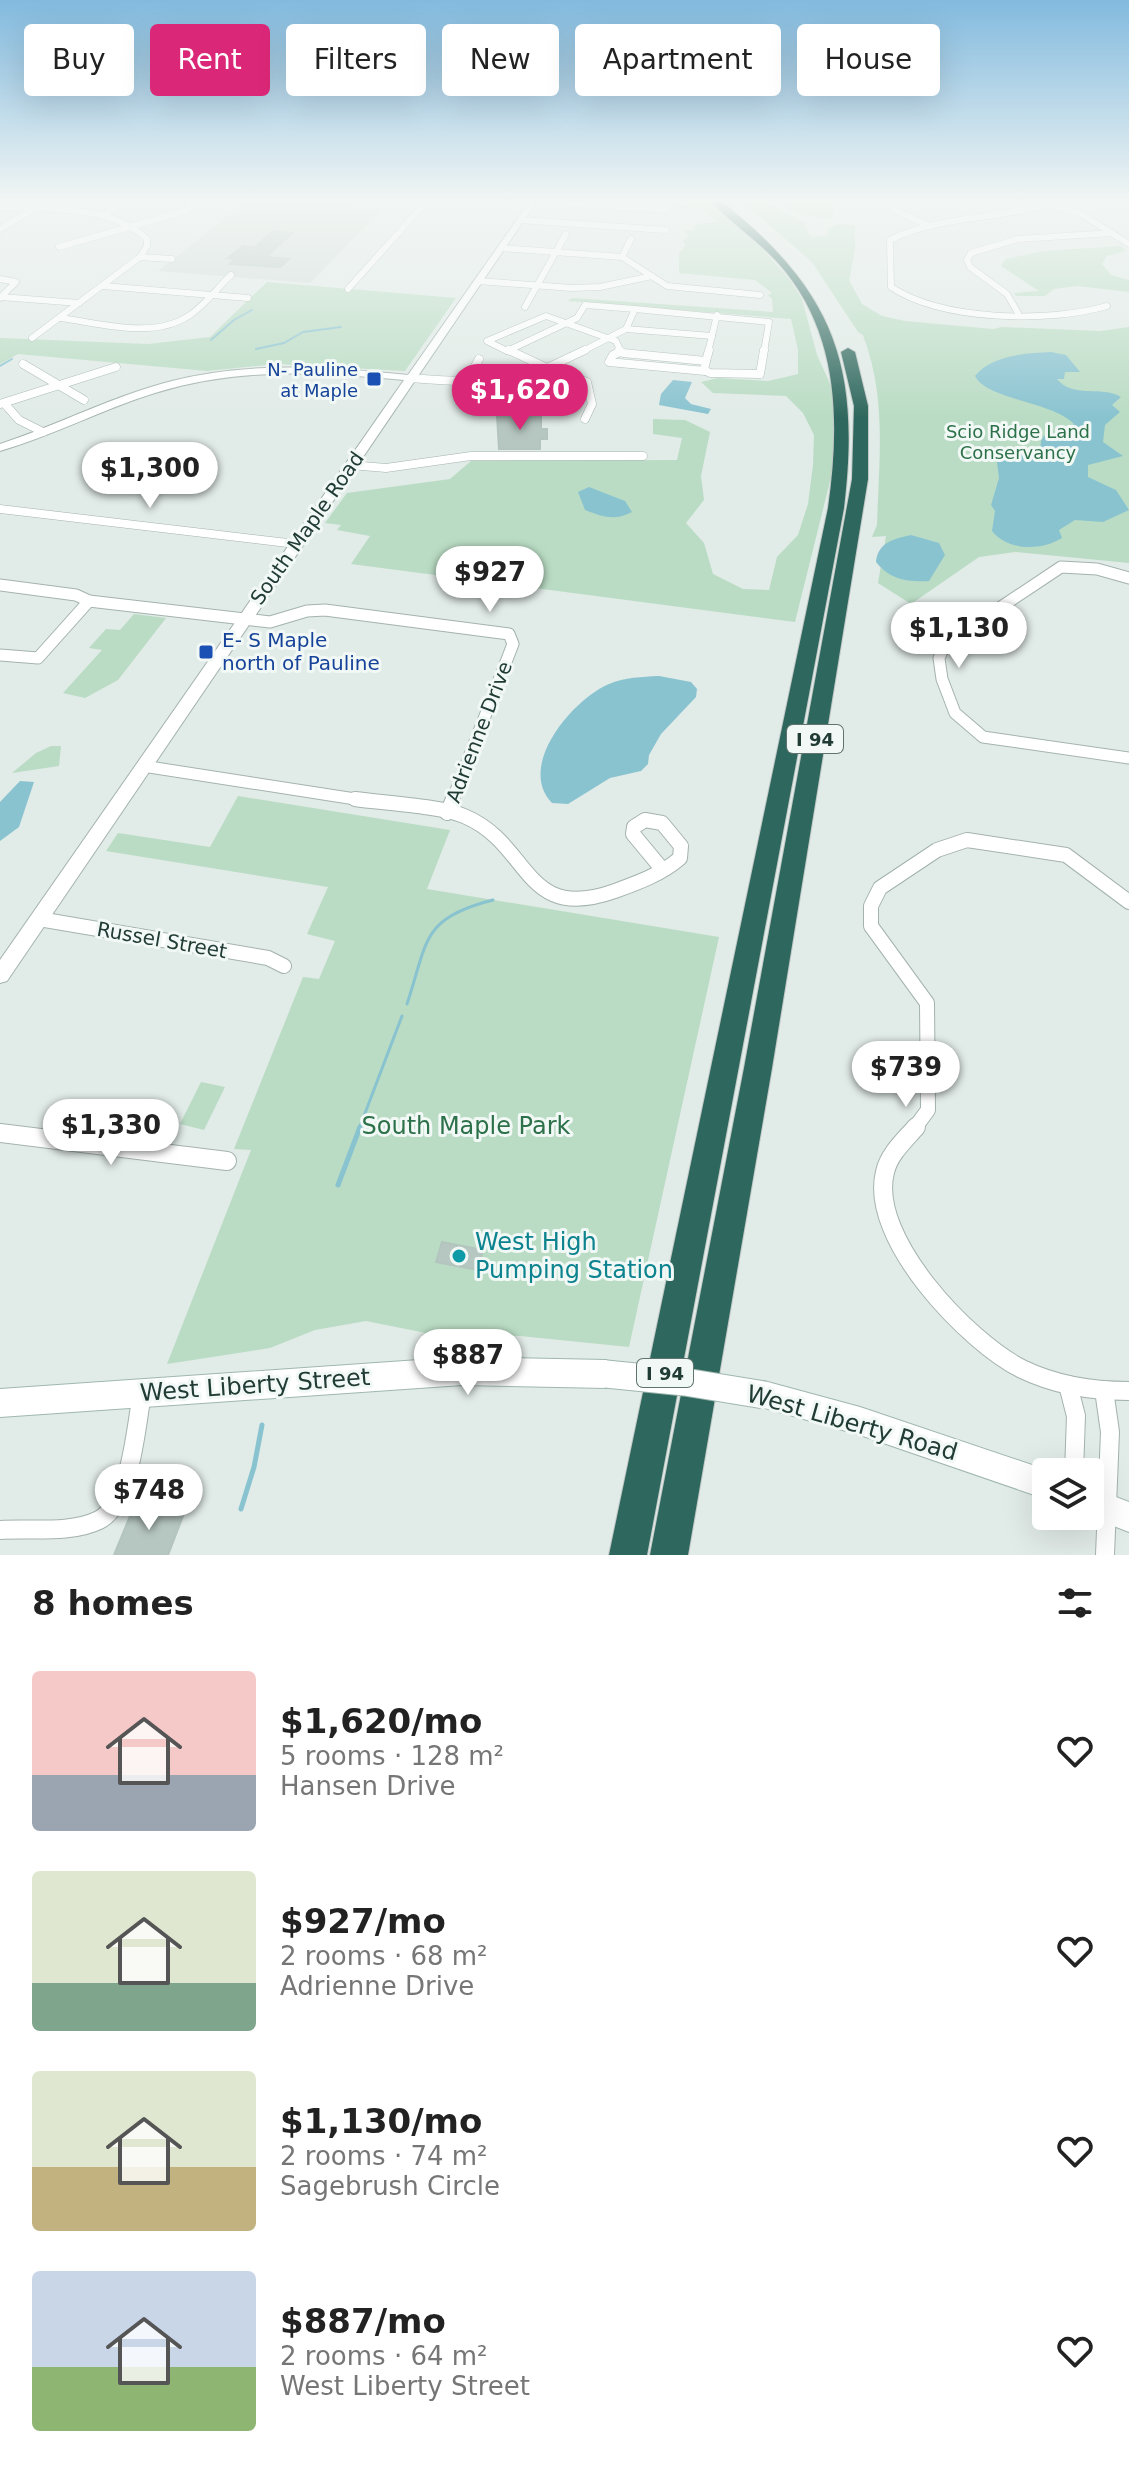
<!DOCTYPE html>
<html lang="en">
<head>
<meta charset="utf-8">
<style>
  body { margin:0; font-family:"DejaVu Sans",sans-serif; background:#f6f6f6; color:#222; height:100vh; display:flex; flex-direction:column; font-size:30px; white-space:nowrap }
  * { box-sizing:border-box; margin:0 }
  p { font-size:26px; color:#767676 }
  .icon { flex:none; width:44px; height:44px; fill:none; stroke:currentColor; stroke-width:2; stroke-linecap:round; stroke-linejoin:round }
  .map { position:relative; height:1555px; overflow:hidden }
  .side { display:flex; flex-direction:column; background:#fff; flex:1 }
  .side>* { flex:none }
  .banner { position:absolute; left:24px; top:24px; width:1082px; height:72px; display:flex; gap:16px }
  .buttons { position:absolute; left:1032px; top:1458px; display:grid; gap:16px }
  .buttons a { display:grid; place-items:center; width:72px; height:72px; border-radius:8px; background:#fff; box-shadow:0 8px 32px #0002; font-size:40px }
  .price { position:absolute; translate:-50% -68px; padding:0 18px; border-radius:28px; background:#fff; color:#222; font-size:26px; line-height:52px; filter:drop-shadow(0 2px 4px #0008) }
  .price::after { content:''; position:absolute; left:50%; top:48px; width:24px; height:18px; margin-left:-12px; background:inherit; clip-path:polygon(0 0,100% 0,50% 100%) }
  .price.active { background:#db2777; color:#fff }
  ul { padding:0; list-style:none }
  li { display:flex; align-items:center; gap:24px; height:200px; padding:0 32px }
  li span { display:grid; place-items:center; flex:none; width:224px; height:160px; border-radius:8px; color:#555 }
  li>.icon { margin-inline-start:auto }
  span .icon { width:96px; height:96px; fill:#fffc; stroke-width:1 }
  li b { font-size:34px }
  h2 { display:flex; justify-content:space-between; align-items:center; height:96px; padding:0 32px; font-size:34px }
  .pill { padding:0 28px; border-radius:8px; background:#fff; box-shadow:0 8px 32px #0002; font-size:28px; line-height:72px }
  .pill.active { background:#db2777; color:#fff }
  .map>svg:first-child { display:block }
</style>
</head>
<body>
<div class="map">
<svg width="1129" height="1555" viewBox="0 0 1129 1555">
  <rect width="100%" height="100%" fill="#e1ebe7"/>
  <!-- built -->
  <polygon fill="#cfdbd6" points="247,201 280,201 383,208 310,283 158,271"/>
  <!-- green -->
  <g fill="#badcc4">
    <polygon points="684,201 705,201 722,212 758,244 790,280 802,299 817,355 832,388 835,421 832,473 795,622 351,564 370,536 337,530 341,525 325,523 347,493 450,479 471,461 677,460 682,438 653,434 653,419 685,420 710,432 701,476 704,500 686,523 704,543 713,574 743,589 769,590 777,557 798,535 808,504 813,465 814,435 803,413 786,396 713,393 701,382 718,378 768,381 798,374 798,350 791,319 568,301 572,298 773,312 772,299 768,295 772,293 755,280 679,273 679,253 686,245 682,241 689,237 684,230 693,231 696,224 717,222 701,209 663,207 686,206"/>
    <path d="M742 201C769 201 781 209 805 223L808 233 813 237 828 235V230L837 224 855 225V250L849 280 862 304 882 316 905 321 993 329 1002 327 1100 331 1129 327V563L1015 552 979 557 911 604 878 583 886 536 872 537 877 525C879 458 887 399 863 335L858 332 812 262Z"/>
    <polygon points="782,201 834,202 832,219 801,215 781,204"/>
    <polygon points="1121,246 1126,251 1107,256 1102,264 1111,275 1129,280 1129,292 1077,286 1054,289 1045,296 1016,296 1014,293 1039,291 1001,266 1006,259 1044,251"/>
    <polygon points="267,282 456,298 405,371 277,364 207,371 18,354 0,364 0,338 148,344 210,337"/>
    <polygon points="134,614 166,618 118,680 85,698 63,693 102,650 89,648 106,629 120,630"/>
    <polygon points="51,746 61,746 59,766 12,773 36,753"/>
    <polygon points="238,796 450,830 427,889 719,937 629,1347 520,1336 426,1333 366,1321 315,1330 270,1348 167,1364 251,1150 234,1149 303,977 319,979 335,941 307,934 328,887 106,851 118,833 210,847"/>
    <polygon points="201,1082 225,1087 204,1130 180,1124"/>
  </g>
  <!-- water -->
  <g fill="#89c3d0">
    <path d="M1051 352 1066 355 1080 372H1065L1064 379H1057C1073 399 1101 385 1121 397L1112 405 1120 412 1105 425 1103 442 1123 456 1088 465V477L1116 490 1129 510 1103 522 1075 520 1059 530 1062 538C1041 551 1008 551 992 531L995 511 991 505 999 478 996 455 1040 454 1041 441 1044 436H1069L1074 424C1052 401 987 400 975 376 991 355 1027 353 1051 352Z"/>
    <polygon points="673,380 692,382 685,398 691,404 711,409 708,414 659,405 661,394"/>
    <path d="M589 487 625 501 632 512C616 521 602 517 585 510L578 492Z"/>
    <path d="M911 535 939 543 945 555 929 581C908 582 890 580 876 562 878 542 894 539 911 535Z"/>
    <path d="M659 676 691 682 697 689 696 697 661 734 649 755 648 764 641 771 610 778 568 804 552 803C516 766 573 699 609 684 625 677 642 677 659 676Z"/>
    <polygon points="20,781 34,782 19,827 0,841 0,802"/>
  </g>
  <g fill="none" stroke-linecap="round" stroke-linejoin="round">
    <!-- stream-far2 -->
    <g stroke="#89c3d0" stroke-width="2">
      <polyline points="211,340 234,320 252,310"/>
      <polyline points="256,349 284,343 303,332 341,327"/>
      <polyline points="0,366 12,359"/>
    </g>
    <!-- stream-far1 -->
    <g stroke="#89c3d0" stroke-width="3">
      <path d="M407 1004C428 941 421 918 493 900"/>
      <polyline points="359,1129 402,1016"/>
    </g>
    <!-- stream -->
    <g stroke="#89c3d0" stroke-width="5">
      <polyline points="338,1185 360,1127"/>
      <polyline points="241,1509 254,1467 262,1425"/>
    </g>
  </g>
  <!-- building -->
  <g fill="#b6c6c0" stroke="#b3c5be" stroke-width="2">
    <polygon points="273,231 292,233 266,257 289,259 280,267 230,264 235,259 228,258 243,246 255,247"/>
    <polygon points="497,415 541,415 541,429 547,429 547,439 540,439 540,449 499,449"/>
    <polygon points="442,1242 483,1250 478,1270 436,1262"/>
    <polygon points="135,1504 183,1516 168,1555 114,1555"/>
  </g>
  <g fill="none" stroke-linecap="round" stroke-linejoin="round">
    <defs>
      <g id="minor-far4">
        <polyline points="538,201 665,210"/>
        <polyline points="890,201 892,209 927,225"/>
        <path d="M1055 201C1001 221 942 214 890 240L891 287C943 321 1048 323 1107 306"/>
        <polyline points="1047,204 1081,214 1129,244"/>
        <path d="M0 207C48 210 109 204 147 239V246L140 257 32 338"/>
        <polyline points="104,215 126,201"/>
        <polyline points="520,220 666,230"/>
        <polyline points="0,229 48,201"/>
        <polyline points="59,247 185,211 205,201"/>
        <polyline points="501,248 622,257 667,286 760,295"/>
        <polyline points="140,257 172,259"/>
        <polyline points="622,257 631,239"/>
        <polyline points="0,279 16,282 0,298"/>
        <polyline points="478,281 572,288 600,287 652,276"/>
        <polyline points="103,286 248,298"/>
        <polyline points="348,289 427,201"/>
        <polyline points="1,297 79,303"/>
        <polyline points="525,307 566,234"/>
        <polyline points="635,309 769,322 764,352"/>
        <polyline points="1018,313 1007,294 970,267 967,260 971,253 1018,239 1112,233"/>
        <path d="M60 318C100 323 154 340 190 315 206 304 217 288 231 275"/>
        <polyline points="626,329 712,336"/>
        <polyline points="507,351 487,341 546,316 616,341 621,352"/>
        <polyline points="510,352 507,351 577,318 585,305 635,309 626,329 581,352"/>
        <polyline points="708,352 717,315"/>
      </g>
      <g id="minor-far3">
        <polyline points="509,350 547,368"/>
        <polyline points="619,350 623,353 706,361 704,370 710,373 760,374 764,350"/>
        <polyline points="620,352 613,355 609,362 705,371"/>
        <polyline points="706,361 709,350"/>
        <polyline points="23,364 84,400"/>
        <polyline points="547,368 587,382 592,404 585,419"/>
        <polyline points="547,368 585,350"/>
        <path d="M410 378C456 382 503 385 547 368"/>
        <polyline points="473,382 473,370 479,359"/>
        <polyline points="4,403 19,420 43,432"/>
        <polyline points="0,404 116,367"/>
        <polyline points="350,465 386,468 471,456 643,456"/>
        <polyline points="0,509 296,544"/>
      </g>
      <g id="minor-far2">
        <polyline points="1129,578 1097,569 1061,567 986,617 964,626 948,638 939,658 942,679 955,713 983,737 1129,758"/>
        <polyline points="0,585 76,595 89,601 270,622 307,611 325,610 509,634 513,644 452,801"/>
        <polyline points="0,655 38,658 89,601"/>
        <polyline points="143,766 368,801"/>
      </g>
      <g id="minor-far1">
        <path d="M355 799C383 803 441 806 464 816 532 844 522 924 615 891 637 883 662 874 680 858L681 846 662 823 645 820 634 827 633 834 662 869"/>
        <polyline points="447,813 453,799"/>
        <polyline points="39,919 268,958 284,966"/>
        <polyline points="914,1129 928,1110 927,1003 871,926 871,906 880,888 937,850 967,840 1066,855 1129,902"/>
      </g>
      <g id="minor">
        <path d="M916 1127C904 1141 889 1154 885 1172 868 1238 968 1342 1022 1369 1055 1385 1092 1391 1129 1391"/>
        <polyline points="0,1133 227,1161"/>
        <polyline points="1068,1385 1076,1416 1074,1472"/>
        <polyline points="1104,1390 1110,1432 1105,1555"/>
        <path d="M0 1530C30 1528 71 1534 99 1520 131 1504 136 1426 142 1394"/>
      </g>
      <path id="tertiary" d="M530 201H537L7 981 0 983V960L404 380C320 372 237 367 155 393 102 409 53 436 0 451V444C58 425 113 396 172 381 250 361 328 367 408 375Z"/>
      <g id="secondary">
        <polygon points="462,1357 606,1360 616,1364 620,1374 616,1384 606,1388 462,1385 0,1417 0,1389"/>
        <polygon points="764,1381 860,1407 1053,1472 1046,1472 1046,1499 860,1435 754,1405 750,1395 754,1385"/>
        <polygon points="1090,1487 1129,1502 1129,1532 1088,1516 1090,1516"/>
      </g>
      <g id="motorway">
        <path d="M710 201H721C834 291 861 365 844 508L647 1555H609L828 508C840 423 840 332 778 263 757 240 731 223 710 201Z"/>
        <polygon points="848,348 855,352 868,406 868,479 772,1068 688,1555 650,1555 744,1068 852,479 854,406 841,352"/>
      </g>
    </defs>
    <!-- minor-far4 casing -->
    <use href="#minor-far4" stroke="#a4b3ae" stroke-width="7"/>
    <!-- minor-far3 casing -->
    <use href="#minor-far3" stroke="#a4b3ae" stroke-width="9"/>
    <!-- minor-far2 casing -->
    <use href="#minor-far2" stroke="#a4b3ae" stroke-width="13"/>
    <!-- minor-far1 casing -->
    <use href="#minor-far1" stroke="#a4b3ae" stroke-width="16"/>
    <!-- minor casing -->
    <use href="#minor" stroke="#a4b3ae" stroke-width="20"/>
    <!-- tertiary casing -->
    <use href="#tertiary" stroke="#a4b3ae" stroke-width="2"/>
    <!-- secondary casing -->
    <use href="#secondary" stroke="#9fb7af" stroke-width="2"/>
    <!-- motorway casing -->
    <use href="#motorway" stroke="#c1c8c6" stroke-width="2"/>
    <!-- minor-far4 -->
    <use href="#minor-far4" stroke="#fff" stroke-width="6"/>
    <!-- minor-far3 -->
    <use href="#minor-far3" stroke="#fff" stroke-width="8"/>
    <!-- minor-far2 -->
    <use href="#minor-far2" stroke="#fff" stroke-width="11"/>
    <!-- minor-far1 -->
    <use href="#minor-far1" stroke="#fff" stroke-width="14"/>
    <!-- minor -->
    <use href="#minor" stroke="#fff" stroke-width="18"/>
    <!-- tertiary -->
    <use href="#tertiary" fill="#fff" fill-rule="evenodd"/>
    <!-- secondary -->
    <use href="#secondary" fill="#fff" fill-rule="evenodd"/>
    <!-- motorway -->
    <use href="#motorway" fill="#2e675d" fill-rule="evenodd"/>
    <defs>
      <polyline id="secondary-bridge" points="606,1374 685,1382 764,1395"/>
    </defs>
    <!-- secondary-bridge casing -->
    <use href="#secondary-bridge" stroke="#9fb7af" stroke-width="29" stroke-linecap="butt"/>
    <!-- secondary-bridge -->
    <use href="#secondary-bridge" stroke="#fff" stroke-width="27"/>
  </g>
  <!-- sky -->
  <linearGradient id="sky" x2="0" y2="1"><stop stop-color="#82bade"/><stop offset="0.48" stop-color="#f2f6f4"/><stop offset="1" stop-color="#f2f6f4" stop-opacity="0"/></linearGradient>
  <rect width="1129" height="418" fill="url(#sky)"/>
  <!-- markers -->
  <g fill="#1a4fb4" stroke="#f1f8f5" stroke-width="3">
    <rect x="366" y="371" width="16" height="16" rx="4"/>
    <rect x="198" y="644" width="16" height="16" rx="4"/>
  </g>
  <circle fill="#0f9aa8" stroke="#f1f8f5" stroke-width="3" cx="459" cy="1256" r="8"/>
  <g text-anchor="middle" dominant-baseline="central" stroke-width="6" stroke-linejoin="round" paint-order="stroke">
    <!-- far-transit labels -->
    <g font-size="18" fill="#164399" stroke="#f1f8f5" text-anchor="end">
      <text x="358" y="369">N- Pauline<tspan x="358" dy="21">at Maple</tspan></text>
    </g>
    <!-- far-park labels -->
    <g font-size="18" fill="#2c7149" stroke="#f1f8f5">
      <text x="1018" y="431">Scio Ridge Land<tspan x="1018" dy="21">Conservancy</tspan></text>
    </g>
    <!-- shield labels -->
    <g fill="#f1f8f5" stroke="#5f746f" stroke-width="2">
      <rect x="787" y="725" width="56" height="28" rx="6"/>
      <rect x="637" y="1359" width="56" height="28" rx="6"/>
    </g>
    <g font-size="18" font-weight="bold" fill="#213b35">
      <text x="815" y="739">I 94</text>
      <text x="665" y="1373">I 94</text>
    </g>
    <!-- street labels -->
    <g font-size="20" fill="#213b35" stroke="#f1f8f5">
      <text transform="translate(307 528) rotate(-55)">South Maple Road</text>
      <text transform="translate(479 732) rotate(-69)">Adrienne Drive</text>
      <text transform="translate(162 940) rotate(10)">Russel Street</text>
    </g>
    <!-- transit labels -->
    <g font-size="20" fill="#164399" stroke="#f1f8f5" text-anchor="start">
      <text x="222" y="640">E- S Maple<tspan x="222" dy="23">north of Pauline</tspan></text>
    </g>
    <!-- near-park labels -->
    <g font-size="24" fill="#2c7149" stroke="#f1f8f5">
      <text x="466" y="1126">South Maple Park</text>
    </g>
    <!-- near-culture labels -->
    <g font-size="24" fill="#0d838f" stroke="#f1f8f5" text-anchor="start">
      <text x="475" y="1242">West High<tspan x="475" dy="28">Pumping Station</tspan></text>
    </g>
    <!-- near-street labels -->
    <g font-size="24" fill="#213b35" stroke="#f1f8f5">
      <text transform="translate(255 1385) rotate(-4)">West Liberty Street</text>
      <text transform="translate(852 1423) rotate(16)">West Liberty Road</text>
    </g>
  </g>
</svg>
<div class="buttons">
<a><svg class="icon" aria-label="layers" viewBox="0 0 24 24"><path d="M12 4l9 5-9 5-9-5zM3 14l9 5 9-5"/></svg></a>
</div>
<b class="price active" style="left:520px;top:432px">$1,620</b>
<b class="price" style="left:150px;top:510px">$1,300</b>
<b class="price" style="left:490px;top:614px">$927</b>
<b class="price" style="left:959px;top:670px">$1,130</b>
<b class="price" style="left:906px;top:1109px">$739</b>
<b class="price" style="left:111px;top:1167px">$1,330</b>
<b class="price" style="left:468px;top:1397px">$887</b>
<b class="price" style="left:149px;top:1532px">$748</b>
<div class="banner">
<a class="pill">Buy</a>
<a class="pill active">Rent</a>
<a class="pill">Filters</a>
<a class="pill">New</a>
<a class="pill">Apartment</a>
<a class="pill">House</a>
</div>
</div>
<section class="side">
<h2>8 homes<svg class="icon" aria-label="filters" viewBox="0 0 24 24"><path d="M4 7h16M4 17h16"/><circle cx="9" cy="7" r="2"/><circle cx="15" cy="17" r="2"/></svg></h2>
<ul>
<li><span style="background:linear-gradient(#f6c9c9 65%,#9aa5b1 0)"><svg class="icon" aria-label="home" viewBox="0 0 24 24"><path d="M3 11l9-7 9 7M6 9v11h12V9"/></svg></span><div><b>$1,620/mo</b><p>5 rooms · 128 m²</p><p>Hansen Drive</p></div><svg class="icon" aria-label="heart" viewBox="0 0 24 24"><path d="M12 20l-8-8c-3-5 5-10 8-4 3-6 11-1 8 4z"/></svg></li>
<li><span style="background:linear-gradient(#dfe7d0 70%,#7fa58c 0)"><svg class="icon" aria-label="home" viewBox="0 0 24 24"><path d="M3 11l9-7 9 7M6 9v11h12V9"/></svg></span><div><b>$927/mo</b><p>2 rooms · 68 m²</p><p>Adrienne Drive</p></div><svg class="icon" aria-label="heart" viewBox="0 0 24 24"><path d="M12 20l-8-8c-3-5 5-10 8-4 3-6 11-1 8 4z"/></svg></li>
<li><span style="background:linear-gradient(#dfe7d0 60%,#c2b280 0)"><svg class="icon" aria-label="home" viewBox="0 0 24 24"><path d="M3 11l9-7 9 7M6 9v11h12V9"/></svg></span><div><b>$1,130/mo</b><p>2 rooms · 74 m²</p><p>Sagebrush Circle</p></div><svg class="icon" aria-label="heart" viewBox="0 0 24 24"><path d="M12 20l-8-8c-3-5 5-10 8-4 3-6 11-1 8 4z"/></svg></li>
<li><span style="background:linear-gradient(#c9d6e8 60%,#8fb573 0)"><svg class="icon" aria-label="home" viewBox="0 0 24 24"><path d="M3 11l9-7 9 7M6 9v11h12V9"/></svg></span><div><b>$887/mo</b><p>2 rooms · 64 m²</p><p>West Liberty Street</p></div><svg class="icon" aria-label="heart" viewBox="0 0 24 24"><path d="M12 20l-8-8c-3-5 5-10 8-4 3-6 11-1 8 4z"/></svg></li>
</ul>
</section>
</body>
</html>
